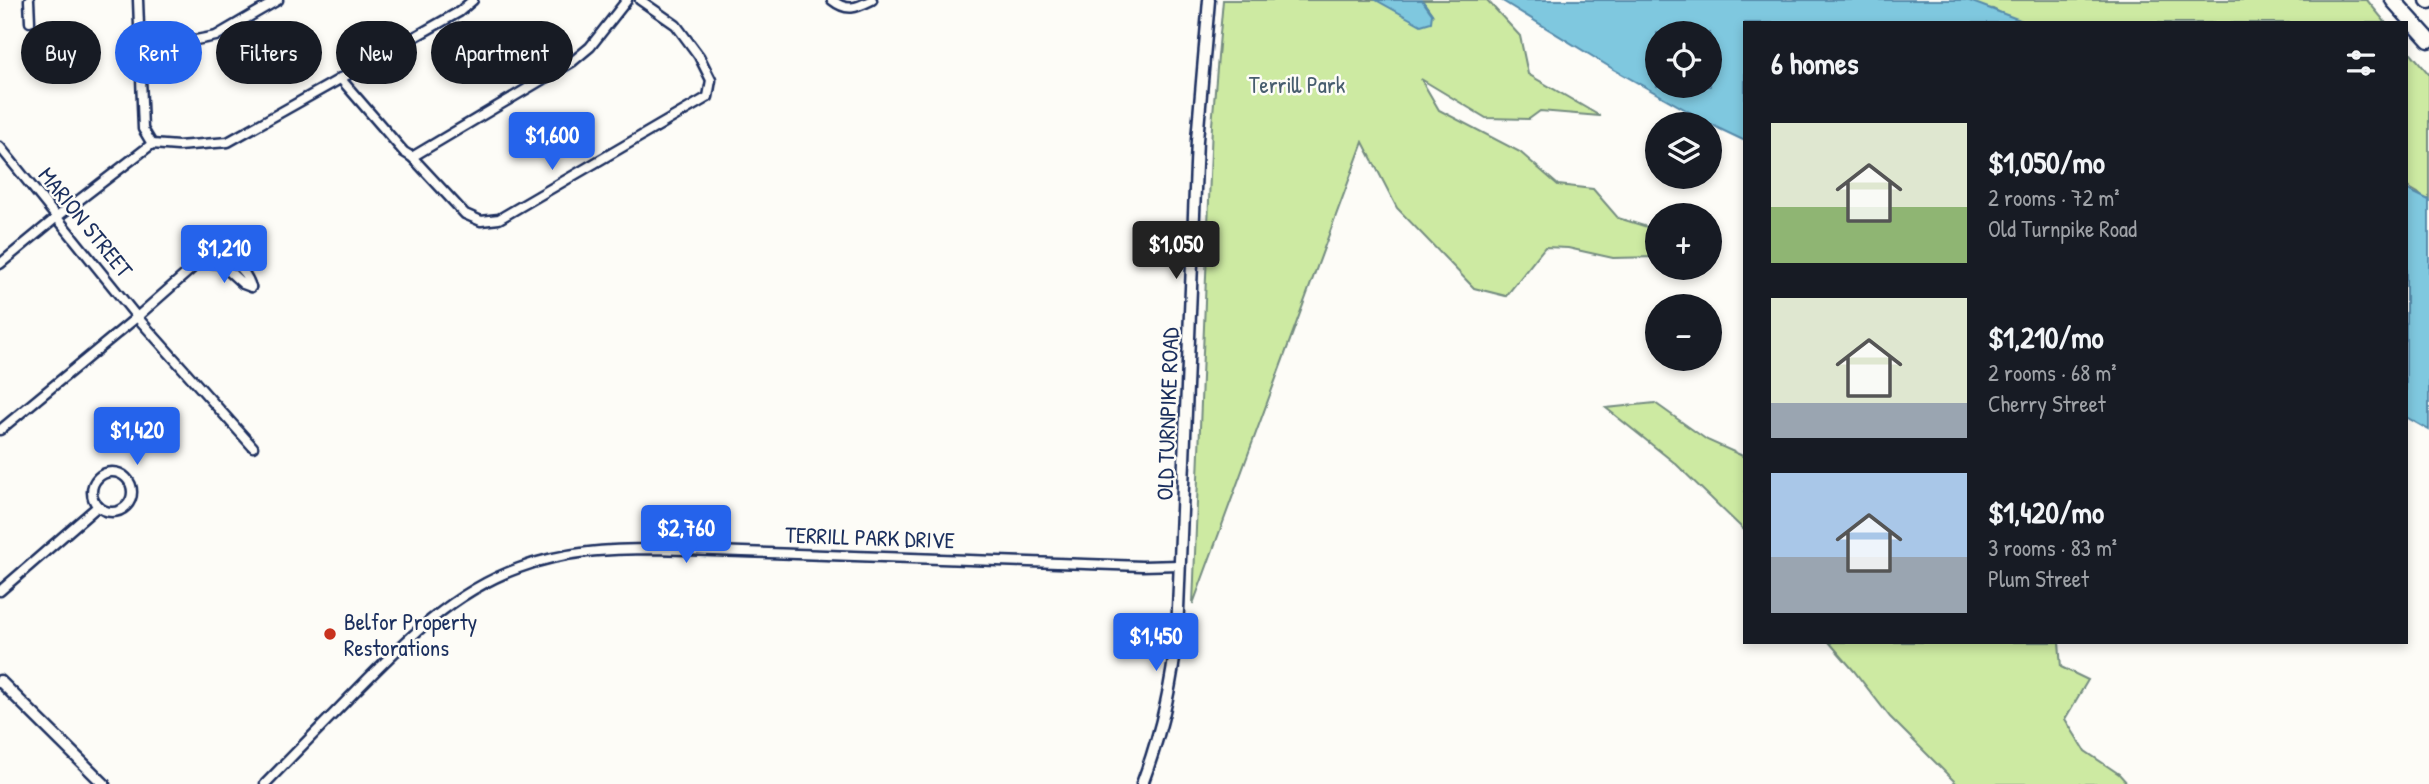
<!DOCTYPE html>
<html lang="en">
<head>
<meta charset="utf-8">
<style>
  body { margin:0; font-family:"Patrick Hand",sans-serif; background:#242831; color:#f1f3f6; height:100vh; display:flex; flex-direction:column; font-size:26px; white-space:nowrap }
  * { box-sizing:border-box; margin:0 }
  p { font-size:23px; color:#9ea1a6 }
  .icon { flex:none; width:38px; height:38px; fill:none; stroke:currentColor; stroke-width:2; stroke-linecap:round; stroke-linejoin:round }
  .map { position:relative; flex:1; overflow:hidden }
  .panel { position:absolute; left:1743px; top:21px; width:665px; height:623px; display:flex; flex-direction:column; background:#171b24; border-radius:0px; box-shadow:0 4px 10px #0003 }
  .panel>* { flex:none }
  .banner { position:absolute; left:21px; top:21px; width:665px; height:63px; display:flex; gap:14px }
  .buttons { position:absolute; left:1645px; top:21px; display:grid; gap:14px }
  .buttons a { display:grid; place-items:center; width:77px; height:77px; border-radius:50%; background:#171b24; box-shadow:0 4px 10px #0003; font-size:35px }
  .price { position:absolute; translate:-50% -60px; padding:0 16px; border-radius:7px; background:#2563eb; color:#fff; font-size:23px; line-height:46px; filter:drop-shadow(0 2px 4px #0008) }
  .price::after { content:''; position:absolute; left:50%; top:42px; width:21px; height:16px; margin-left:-10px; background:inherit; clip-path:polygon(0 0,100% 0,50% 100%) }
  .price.active { background:#222; color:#fff }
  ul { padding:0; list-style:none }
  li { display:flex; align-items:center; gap:21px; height:175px; padding:0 28px }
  li span { display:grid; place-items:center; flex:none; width:196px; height:140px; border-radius:0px; color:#555 }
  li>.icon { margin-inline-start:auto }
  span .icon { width:84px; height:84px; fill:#fffc; stroke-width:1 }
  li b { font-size:30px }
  h2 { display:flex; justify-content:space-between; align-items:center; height:84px; padding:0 28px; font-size:30px }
  .chip { padding:0 24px; border-radius:32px; background:#171b24; box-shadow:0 4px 10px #0003; font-size:24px; line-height:63px }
  .chip.active { background:#2563eb; color:#fff }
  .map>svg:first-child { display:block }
</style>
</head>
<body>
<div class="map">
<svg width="2429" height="784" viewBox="0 0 2429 784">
  <rect width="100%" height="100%" fill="#fdfcf7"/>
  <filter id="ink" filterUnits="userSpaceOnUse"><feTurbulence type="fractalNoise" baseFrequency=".0143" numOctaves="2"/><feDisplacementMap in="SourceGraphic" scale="14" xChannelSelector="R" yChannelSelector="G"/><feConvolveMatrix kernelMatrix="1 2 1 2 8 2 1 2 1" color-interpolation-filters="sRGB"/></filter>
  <g filter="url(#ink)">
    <!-- green -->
    <g fill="#cdeaa2" stroke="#748c80" stroke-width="2">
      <polygon points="1223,0 1379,0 1432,14 1422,0 1487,0 1520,36 1528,74 1600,116 1540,111 1529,119 1486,118 1421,79 1439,110 1520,152 1558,185 1593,189 1618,218 1657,230 1657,257 1613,258 1568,248 1545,247 1506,296 1474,288 1397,208 1363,142 1193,604 1212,125"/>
      <polygon points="1956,0 2367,0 2386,23 2028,23 2006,16 1993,9 1976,7"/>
      <polygon points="2406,47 2429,74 2429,204 2418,193 2406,186"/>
      <polygon points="1655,403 1707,440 1745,457 1745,531 1676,464 1606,408"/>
      <polygon points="1829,642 2059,642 2061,667 2088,680 2065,719 2085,751 2119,774 2128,784 1957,784 1890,717 1854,671"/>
    </g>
    <!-- water -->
    <g fill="#7fc8df" stroke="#578bab" stroke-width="2" fill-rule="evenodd">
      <polygon points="1376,0 1422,0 1432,14 1431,22 1421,25"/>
      <path d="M1501 0H1967L2028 23H1745V141L1720 129 1613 69ZM1710 33V86H1657V33Z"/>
      <polygon points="2406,189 2429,200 2429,430 2406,417"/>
    </g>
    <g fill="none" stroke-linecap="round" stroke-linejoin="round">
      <defs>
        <g id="minor">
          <polyline points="29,0 30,22"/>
          <polyline points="138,0 143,129 152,144"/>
          <path d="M832 0C847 12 856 8 872 0"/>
          <polyline points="139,41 196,40 216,36 278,0"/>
          <polyline points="340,78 404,152 412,157 465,214 481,221 499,219 708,97 711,80 699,56 676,25 640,0"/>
          <polyline points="152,144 178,146 228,142 459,12 473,0"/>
          <polyline points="0,147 137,317 253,447"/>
          <polyline points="412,157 572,62 590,47 627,0"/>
          <polyline points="200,261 221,264 243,284 251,287"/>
          <polyline points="0,264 57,217 152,144"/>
          <path d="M0 430 137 317 206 256C226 253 245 267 251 287"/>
          <circle cx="112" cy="492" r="20"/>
          <polyline points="0,591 98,506"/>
          <path d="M265 784C292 756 320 728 347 700 398 648 449 593 519 568 564 551 609 549 656 549L1142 566 1180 565"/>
        </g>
        <g id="tertiary">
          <polyline points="0,681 104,784"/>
          <path d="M1142 784C1160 736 1172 685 1177 634L1197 140 1209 0"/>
        </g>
        <g id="motorway">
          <polyline points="2393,0 2429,40"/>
          <polyline points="2428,0 2429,1"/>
        </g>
      </defs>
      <!-- minor casing -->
      <use href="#minor" stroke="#1b2f5e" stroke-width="13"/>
      <!-- tertiary casing -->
      <use href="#tertiary" stroke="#1b2f5e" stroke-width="15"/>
      <!-- motorway casing -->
      <use href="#motorway" stroke="#1b2f5e" stroke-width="19"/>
      <!-- minor -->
      <use href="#minor" stroke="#fdfcf7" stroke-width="8"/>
      <!-- tertiary -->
      <use href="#tertiary" stroke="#fdfcf7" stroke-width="10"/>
      <!-- motorway -->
      <use href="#motorway" stroke="#fdfcf7" stroke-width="14"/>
    </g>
  </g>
  <!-- markers -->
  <circle fill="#c8321e" stroke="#fdfcf7" stroke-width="2.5" cx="330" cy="634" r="7"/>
  <g text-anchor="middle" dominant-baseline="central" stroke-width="5" stroke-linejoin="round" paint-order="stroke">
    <!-- park labels -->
    <g font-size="23" fill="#485e6f" stroke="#fdfcf7">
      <text x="1297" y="84">Terrill Park</text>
    </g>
    <!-- street labels -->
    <g font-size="23" fill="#1b2f5e" stroke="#fdfcf7">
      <text transform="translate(86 222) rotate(51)">MARION STREET</text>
      <text transform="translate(1167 414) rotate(-88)">OLD TURNPIKE ROAD</text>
      <text transform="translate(870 537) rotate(2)">TERRILL PARK DRIVE</text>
    </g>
    <!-- poi labels -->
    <g font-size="23" fill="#1b2f5e" stroke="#fdfcf7" text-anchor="start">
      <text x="344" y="621">Belfor Property<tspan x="344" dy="26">Restorations</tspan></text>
    </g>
  </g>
</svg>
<div class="buttons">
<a><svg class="icon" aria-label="locate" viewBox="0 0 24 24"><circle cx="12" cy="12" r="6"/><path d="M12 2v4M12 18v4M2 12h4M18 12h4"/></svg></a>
<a><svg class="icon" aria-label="layers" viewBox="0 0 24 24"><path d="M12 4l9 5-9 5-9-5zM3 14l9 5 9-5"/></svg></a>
<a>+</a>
<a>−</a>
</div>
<b class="price" style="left:552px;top:172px">$1,600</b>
<b class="price active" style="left:1176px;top:281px">$1,050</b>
<b class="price" style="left:224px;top:285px">$1,210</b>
<b class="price" style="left:137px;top:467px">$1,420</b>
<b class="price" style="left:686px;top:565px">$2,760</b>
<b class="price" style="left:1156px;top:673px">$1,450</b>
<div class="banner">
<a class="chip">Buy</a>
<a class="chip active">Rent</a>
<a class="chip">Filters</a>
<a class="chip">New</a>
<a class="chip">Apartment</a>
</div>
<section class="panel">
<h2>6 homes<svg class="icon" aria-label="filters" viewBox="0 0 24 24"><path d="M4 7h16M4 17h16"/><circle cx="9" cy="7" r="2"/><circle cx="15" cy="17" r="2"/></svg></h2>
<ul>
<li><span style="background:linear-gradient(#dfe7d0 60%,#8fb573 0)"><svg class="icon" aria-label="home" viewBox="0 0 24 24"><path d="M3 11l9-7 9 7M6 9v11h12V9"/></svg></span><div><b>$1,050/mo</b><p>2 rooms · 72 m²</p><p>Old Turnpike Road</p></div></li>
<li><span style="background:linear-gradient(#dfe7d0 75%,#9aa5b1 0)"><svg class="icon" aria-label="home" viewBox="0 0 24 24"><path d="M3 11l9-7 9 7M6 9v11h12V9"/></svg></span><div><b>$1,210/mo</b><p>2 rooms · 68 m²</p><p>Cherry Street</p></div></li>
<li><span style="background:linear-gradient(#a9c7e8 60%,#9aa5b1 0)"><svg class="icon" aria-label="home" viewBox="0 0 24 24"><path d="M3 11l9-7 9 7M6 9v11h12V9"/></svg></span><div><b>$1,420/mo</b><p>3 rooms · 83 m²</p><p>Plum Street</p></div></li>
</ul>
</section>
</div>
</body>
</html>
